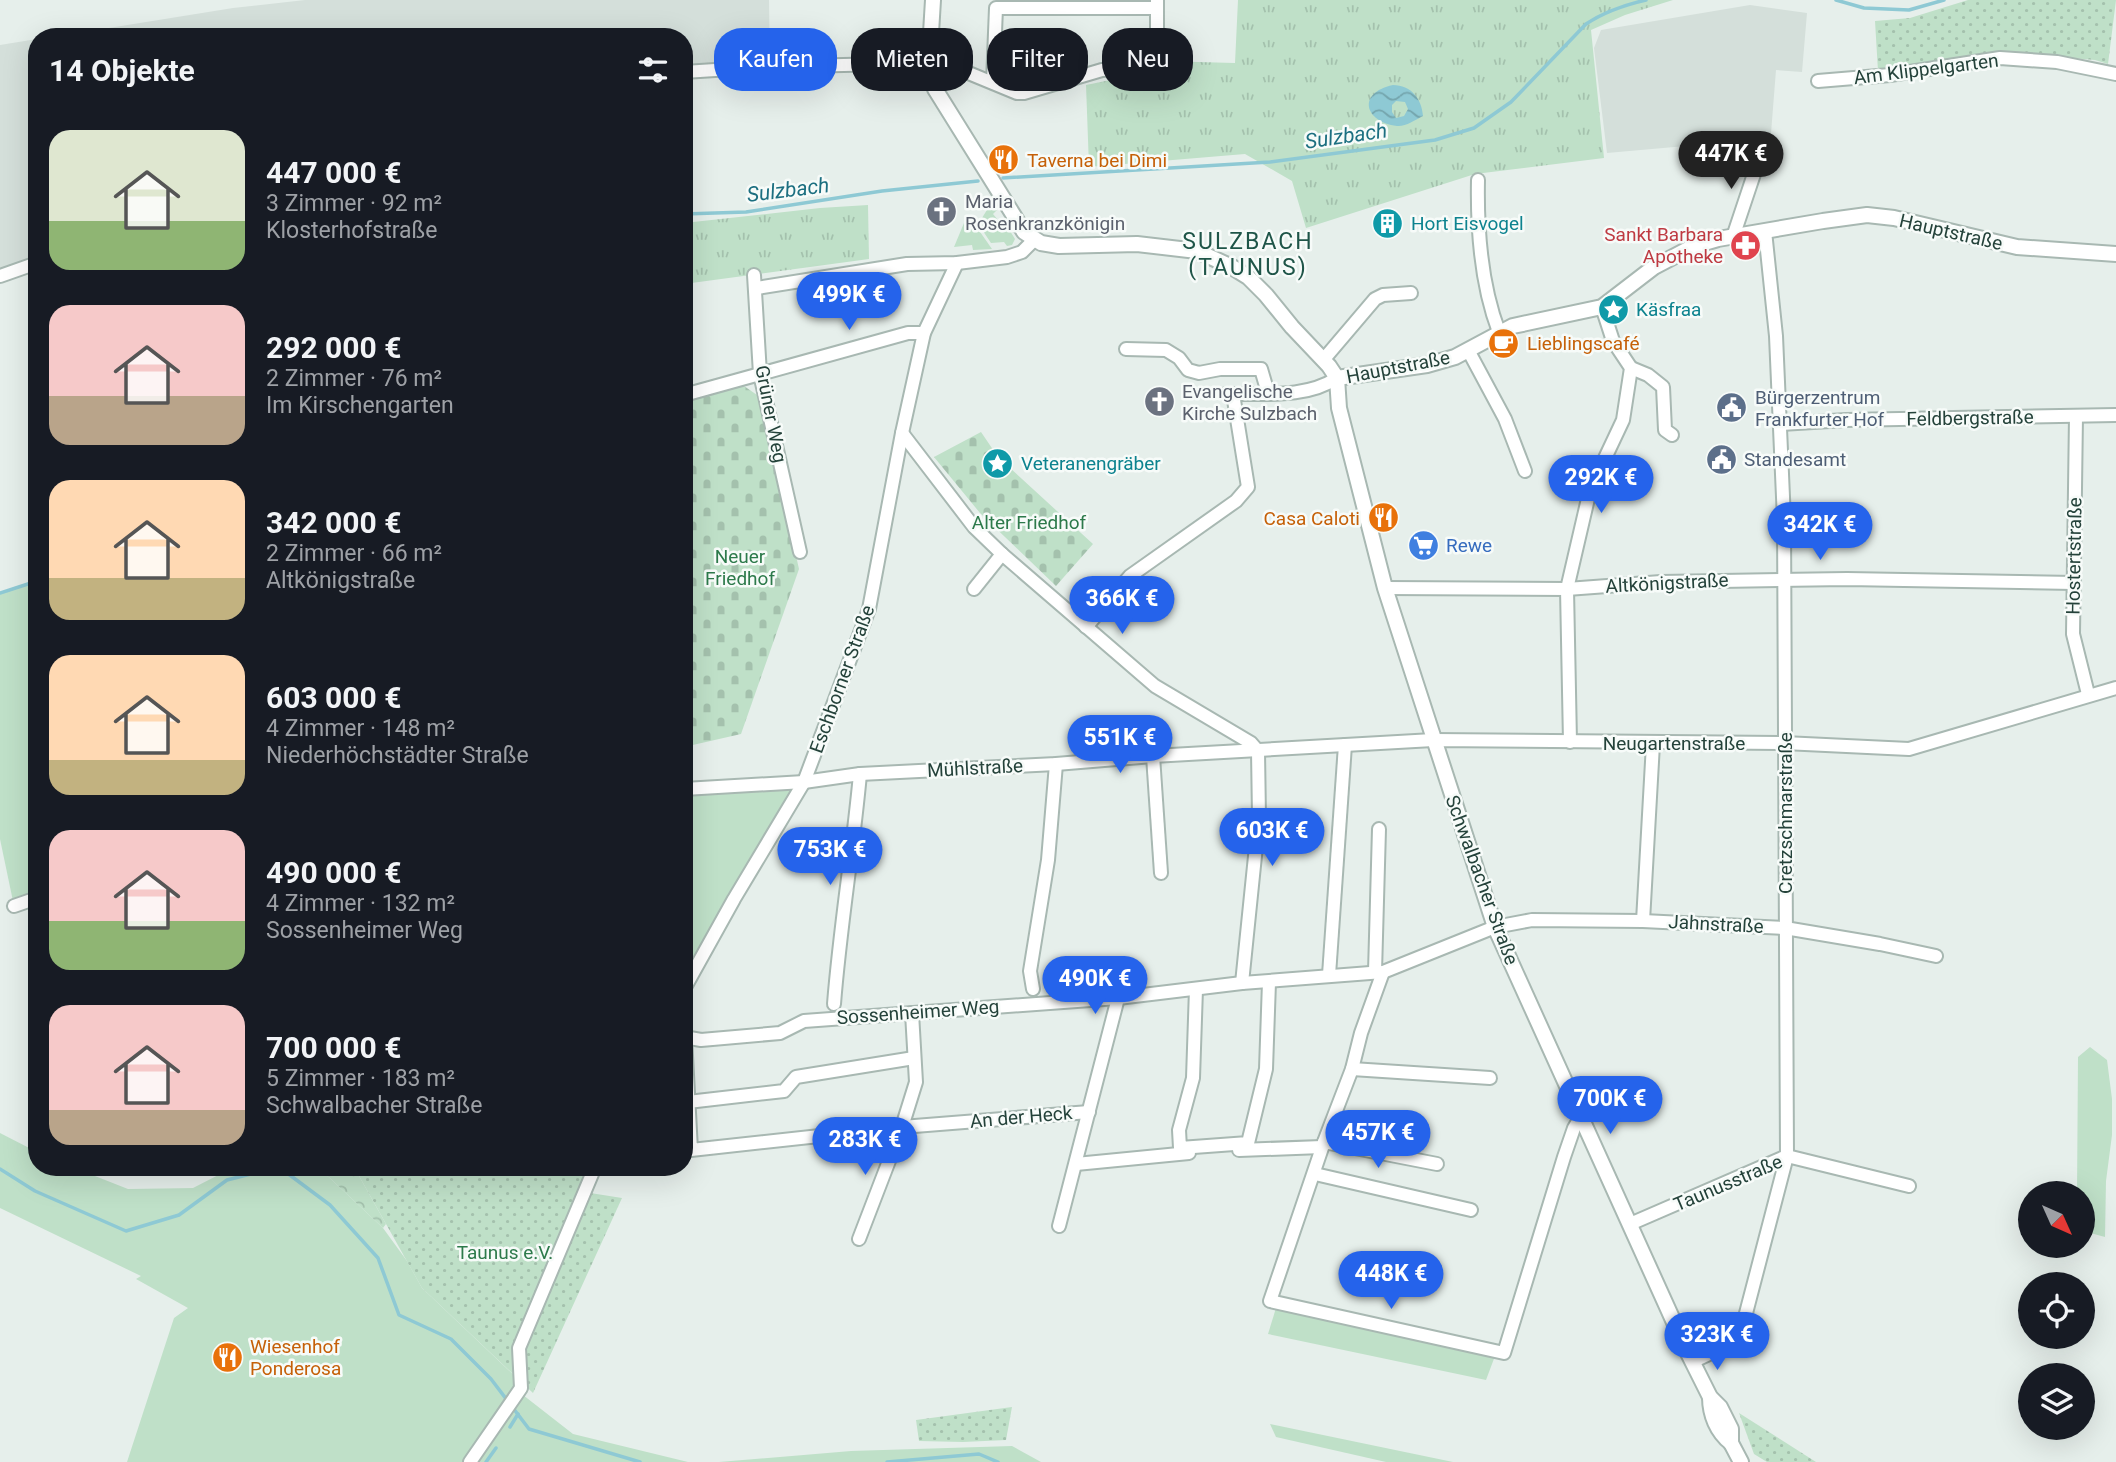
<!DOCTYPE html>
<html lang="de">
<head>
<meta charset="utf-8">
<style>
  body { margin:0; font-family:Roboto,sans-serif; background:#242831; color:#f1f3f6; height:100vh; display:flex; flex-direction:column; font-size:26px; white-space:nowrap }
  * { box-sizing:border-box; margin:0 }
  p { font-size:23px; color:#9ea1a6 }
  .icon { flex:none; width:38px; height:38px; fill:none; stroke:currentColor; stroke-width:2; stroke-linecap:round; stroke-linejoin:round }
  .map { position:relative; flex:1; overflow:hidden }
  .sheet { position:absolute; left:28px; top:28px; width:665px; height:1148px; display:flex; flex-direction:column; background:#171b24; border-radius:28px; box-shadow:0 7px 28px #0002 }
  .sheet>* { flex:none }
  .guide { position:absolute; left:714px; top:28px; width:665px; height:63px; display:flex; gap:14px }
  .needle { width:46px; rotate:135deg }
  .fabs { position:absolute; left:2018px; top:1181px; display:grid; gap:14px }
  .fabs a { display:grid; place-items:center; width:77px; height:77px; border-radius:50%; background:#171b24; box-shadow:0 7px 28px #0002; font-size:35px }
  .price { position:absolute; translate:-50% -60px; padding:0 16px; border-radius:24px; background:#2563eb; color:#fff; font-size:23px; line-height:46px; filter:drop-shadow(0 2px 4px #0008) }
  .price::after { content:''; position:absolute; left:50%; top:42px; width:21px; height:16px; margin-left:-10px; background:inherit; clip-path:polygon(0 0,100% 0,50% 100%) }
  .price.on { background:#222; color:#fff }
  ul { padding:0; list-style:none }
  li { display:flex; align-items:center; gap:21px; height:175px; padding:0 21px }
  li span { display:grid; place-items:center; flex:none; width:196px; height:140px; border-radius:21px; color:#555 }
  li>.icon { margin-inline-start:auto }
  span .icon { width:84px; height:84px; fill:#fffc; stroke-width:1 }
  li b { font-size:30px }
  h2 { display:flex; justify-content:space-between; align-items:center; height:84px; padding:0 21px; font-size:30px }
  .chip { padding:0 24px; border-radius:28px; background:#171b24; box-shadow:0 7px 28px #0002; font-size:24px; line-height:63px }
  .chip.on { background:#2563eb; color:#fff }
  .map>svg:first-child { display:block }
</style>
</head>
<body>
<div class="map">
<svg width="2116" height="1462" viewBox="0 0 2116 1462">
  <defs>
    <pattern id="forest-crowns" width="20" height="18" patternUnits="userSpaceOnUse" patternTransform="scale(1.75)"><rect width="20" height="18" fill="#bfe0c8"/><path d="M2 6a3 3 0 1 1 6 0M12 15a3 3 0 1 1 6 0" fill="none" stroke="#a4c1ad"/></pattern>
    <pattern id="cemetery-stones" width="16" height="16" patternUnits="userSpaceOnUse" patternTransform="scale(1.75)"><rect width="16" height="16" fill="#bfe0c8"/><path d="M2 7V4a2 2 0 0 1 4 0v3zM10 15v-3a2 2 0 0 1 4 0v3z" fill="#a4c1ad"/></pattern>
    <pattern id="park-tufts" width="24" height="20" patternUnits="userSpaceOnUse" patternTransform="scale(1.75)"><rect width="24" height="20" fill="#bfe0c8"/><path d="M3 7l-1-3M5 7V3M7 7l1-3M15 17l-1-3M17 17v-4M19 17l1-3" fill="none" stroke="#a4c1ad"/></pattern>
    <pattern id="garden-dots" width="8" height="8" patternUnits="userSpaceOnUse" patternTransform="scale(1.75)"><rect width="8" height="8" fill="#bfe0c8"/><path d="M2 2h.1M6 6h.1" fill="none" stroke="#a4c1ad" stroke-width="1.8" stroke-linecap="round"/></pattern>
    <pattern id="water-waves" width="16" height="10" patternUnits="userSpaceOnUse" patternTransform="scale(1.75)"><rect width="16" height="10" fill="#8ec9d4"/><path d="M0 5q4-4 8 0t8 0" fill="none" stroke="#74a5ad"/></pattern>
  </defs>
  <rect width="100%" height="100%" fill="#e6efeb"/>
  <!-- built -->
  <g fill="#d4dfda">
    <polygon points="305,0 769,0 770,72 684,78 684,37 53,37 233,8"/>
    <polygon points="1750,5 1807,13 1802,72 1776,70 1770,146 1697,145 1607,153 1594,48 1601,30"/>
    <polygon points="37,39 37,270 0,283 0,45"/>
  </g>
  <!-- grass -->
  <g fill="#bfe0c8">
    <polygon points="990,205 997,210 993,214 998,220 1002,218 1015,239 1012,245 1007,246 1004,242 991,243 981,228 984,222 982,218"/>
    <polygon points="964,223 973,230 978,229 992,249 973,250 972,245 954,247"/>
    <polygon points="37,581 37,898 14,906 0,839 0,593"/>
    <polygon points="804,782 684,989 684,789"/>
    <polygon points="2090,1047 2107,1060 2112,1099 2112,1135 2106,1181 2105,1237 2083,1231 2082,1194 2077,1193 2078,1057"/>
    <polygon points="0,1133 37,1152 37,1167 72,1167 128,1189 193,1188 234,1167 318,1167 383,1228 407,1261 422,1288 518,1379 490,1434 499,1432 523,1395 573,1434 688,1462 127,1462 174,1318 188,1308 136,1279 141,1276 0,1208"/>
    <polygon points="1276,1308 1495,1356 1486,1380 1268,1334"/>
    <polygon points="1270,1424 1453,1462 1386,1462 1276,1437"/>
    <polygon points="1012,1446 1041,1462 719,1462 851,1451"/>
  </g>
  <!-- forest -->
  <polygon fill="url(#forest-crowns)" points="318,1167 354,1167 386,1224 383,1228"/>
  <!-- cemetery -->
  <g fill="url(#cemetery-stones)">
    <polygon points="741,384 760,397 799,569 741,734 684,747 684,401"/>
    <polygon points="981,432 998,457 1093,544 1056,586 980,513 934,457"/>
  </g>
  <!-- park -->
  <g fill="url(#park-tufts)">
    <polygon points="1238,0 1673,0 1625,15 1591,30 1604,158 1475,174 1306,228 1292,181 1245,154 1089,167 1086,85 1150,72 1161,61 1235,63"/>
    <polygon points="868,205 869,259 684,284 684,223 820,208"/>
  </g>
  <!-- garden -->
  <g fill="url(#garden-dots)">
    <polygon points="1968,0 2116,0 2108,64 2095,60 2000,52 1878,71 1875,21 1910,18"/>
    <polygon points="354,1167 596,1167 584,1192 622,1198 533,1393 422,1288"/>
    <polygon points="1012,1407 1006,1440 963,1442 919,1441 916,1420"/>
    <polygon points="1739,1413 1816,1462 1767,1462 1754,1454"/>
  </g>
  <!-- water -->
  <path fill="url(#water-waves)" fill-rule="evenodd" d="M1393 85C1411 85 1422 99 1423 116 1415 120 1405 127 1397 126 1365 122 1356 93 1393 85ZM1396 101 1405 102 1408 109 1404 116 1396 118 1392 112V105Z"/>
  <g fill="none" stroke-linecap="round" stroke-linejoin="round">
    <!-- stream -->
    <g stroke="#8ec9d4" stroke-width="3.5">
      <polyline points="1836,0 1864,8 1909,10 1944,0"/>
      <path d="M1003 178 1270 162 1435 140 1474 128 1511 102 1586 24C1604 12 1624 5 1646 0"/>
      <polyline points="684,214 746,212 882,191 978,181"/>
      <polyline points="0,593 37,581"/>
      <polyline points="279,1167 330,1205 378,1258 399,1315 451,1339 491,1379 529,1429 640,1462"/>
      <polyline points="0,1169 35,1191 126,1231 179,1215 227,1180 278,1167"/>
      <polyline points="510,1427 518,1414"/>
      <polyline points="486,1462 496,1448"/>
      <polyline points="887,1462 979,1454 998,1462"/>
    </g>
    <defs>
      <g id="minor">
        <polyline points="684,72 762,67 884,64 954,67 1017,93 1024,93 1102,70 1131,68 1147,62 1157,45 1157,0"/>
        <polyline points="1818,81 1890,75 2000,58 2057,62 2116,74"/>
        <polyline points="993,82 996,8 1155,8"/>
        <path d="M1478 180C1477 230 1481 285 1499 332"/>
        <polyline points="1733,237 1760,156"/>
        <polyline points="754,275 760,374 800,552"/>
        <polyline points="0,276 37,263"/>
        <polyline points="757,288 907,264 957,263 1007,257 1022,252 1034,240"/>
        <polyline points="1126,349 1166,350 1179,358 1188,370 1199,373 1220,369 1261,369 1268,393"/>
        <polyline points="1468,350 1505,419 1525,471"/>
        <polyline points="1324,359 1375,299 1383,295 1411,293"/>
        <polyline points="1631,368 1648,375 1663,387 1665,430 1672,435"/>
        <path d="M1226 394C1263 393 1305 399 1337 378"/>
        <polyline points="684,395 908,333 924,333"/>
        <polyline points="2076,416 2073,634 2088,694"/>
        <polyline points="1781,424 1846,420 2116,415"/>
        <polyline points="902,433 974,527 1002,554 1155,686 1251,743 1258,751 1259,817 1242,983"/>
        <polyline points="1385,588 1567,589 1661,582 1847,579 2074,583"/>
        <polyline points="974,589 1002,554"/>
        <polyline points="1086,627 1130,576 1236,501 1248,487 1233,394"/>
        <polyline points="1570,742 1567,589 1590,490 1623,420 1631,368 1613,341 1602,307"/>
        <polyline points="1153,756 1161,873"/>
        <polyline points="684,789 804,782 860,774 1056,764 1153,756 1433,740 1784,743 1909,749 2116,688"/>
        <polyline points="14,906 37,898"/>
        <polyline points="1643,921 1653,744"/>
        <polyline points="1375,972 1379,829"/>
        <polyline points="1383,972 1361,1033 1352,1069 1324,1142 1270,1301 1504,1353 1564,1157 1574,1128 1580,1118"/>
        <polyline points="1329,975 1345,745"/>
        <polyline points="684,989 734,899 804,782 869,609 902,433 924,333 957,263"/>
        <polyline points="1033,989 1030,971 1048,860 1056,764"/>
        <polyline points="1196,989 1193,1078 1179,1130 1180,1148 1248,1143 1266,1069 1269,982"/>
        <path d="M834 1004C840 927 853 851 860 774"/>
        <polyline points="684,1037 701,1040 780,1033 804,1021 1118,998 1242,983 1383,972 1495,927 1532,920 1643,921 1785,928 1880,944 1936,956"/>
        <polyline points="685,1037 691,1150 902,1127 1089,1112"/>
        <polyline points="1352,1069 1490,1078"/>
        <polyline points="688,1102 784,1091 796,1077 914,1058"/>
        <polyline points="1324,1142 1437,1164"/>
        <polyline points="1239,1150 1322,1147"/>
        <polyline points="1076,1164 1189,1153"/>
        <polyline points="1315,1174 1471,1210"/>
        <polyline points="1630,1224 1787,1156 1909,1186"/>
        <polyline points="1059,1226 1118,998"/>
        <polyline points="859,1239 902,1127 916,1082 912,1013"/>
        <polyline points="1694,1361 1739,1340 1787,1156 1784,520 1776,336 1765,231"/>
        <polyline points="470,1462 521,1388 519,1348 595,1167"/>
      </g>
      <g id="tertiary">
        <polyline points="933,0 929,66 935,89 1024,232 1041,243 1059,246 1137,244 1197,251 1232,267 1248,277 1266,295 1292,327 1329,366 1337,378 1339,408 1385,588 1495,927 1687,1351 1710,1397 1720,1407 1731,1429 1731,1443 1741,1462"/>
        <polyline points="1337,378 1427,365 1455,357 1513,326 1602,307 1654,267 1694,246 1718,239 1823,221 1867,215 1894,218 2017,247 2116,254"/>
        <path d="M1710 1397C1710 1415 1717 1432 1731 1443"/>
      </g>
    </defs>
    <!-- minor casing -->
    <use href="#minor" stroke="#a8b8b2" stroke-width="16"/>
    <!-- tertiary casing -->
    <use href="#tertiary" stroke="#a8b8b2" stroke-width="18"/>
    <!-- minor -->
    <use href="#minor" stroke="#fff" stroke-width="12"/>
    <!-- tertiary -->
    <use href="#tertiary" stroke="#fff" stroke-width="14"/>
  </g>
  <!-- icons -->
  <defs>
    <symbol id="restaurant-disc" viewBox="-11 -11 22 22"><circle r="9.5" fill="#e8710a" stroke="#f7fbf9"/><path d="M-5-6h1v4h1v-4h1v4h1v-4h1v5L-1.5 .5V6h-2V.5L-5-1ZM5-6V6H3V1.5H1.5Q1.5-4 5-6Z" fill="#fff"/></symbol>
    <symbol id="church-disc" viewBox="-11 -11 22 22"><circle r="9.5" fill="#6b7280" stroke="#f7fbf9"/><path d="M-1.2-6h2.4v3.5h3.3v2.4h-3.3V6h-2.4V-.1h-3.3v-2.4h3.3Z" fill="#fff"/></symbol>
    <symbol id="building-disc" viewBox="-11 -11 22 22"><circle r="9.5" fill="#0f9aa8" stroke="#f7fbf9"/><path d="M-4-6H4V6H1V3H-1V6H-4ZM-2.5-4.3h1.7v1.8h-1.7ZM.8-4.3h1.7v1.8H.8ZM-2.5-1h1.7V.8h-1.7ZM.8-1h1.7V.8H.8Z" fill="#fff"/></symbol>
    <symbol id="pharmacy-disc" viewBox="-11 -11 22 22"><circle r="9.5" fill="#e0444e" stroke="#f7fbf9"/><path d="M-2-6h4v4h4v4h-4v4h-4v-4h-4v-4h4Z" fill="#fff"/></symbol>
    <symbol id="sight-disc" viewBox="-11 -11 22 22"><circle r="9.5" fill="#0f9aa8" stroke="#f7fbf9"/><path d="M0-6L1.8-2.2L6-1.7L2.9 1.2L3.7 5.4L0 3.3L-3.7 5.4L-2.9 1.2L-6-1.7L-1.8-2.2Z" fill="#fff"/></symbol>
    <symbol id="cafe-disc" viewBox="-11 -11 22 22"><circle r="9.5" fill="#e8710a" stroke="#f7fbf9"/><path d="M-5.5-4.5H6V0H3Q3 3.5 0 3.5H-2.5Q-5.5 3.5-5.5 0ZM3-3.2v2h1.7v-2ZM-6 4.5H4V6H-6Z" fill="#fff"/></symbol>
    <symbol id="civic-disc" viewBox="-11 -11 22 22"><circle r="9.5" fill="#5c6f8a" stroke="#f7fbf9"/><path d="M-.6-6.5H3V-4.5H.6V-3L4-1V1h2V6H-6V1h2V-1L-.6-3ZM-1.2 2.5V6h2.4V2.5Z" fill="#fff"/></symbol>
    <symbol id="supermarket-disc" viewBox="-11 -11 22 22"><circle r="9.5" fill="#3f7fe0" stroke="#f7fbf9"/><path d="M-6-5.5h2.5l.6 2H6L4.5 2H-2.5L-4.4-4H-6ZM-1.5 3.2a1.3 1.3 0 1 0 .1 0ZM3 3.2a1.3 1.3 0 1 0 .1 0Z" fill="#fff"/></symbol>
  </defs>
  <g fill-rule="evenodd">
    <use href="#restaurant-disc" x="986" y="142" width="35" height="35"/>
    <use href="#church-disc" x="924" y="194" width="35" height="35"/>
    <use href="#building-disc" x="1370" y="206" width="35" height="35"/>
    <use href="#pharmacy-disc" x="1728" y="228" width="35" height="35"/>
    <use href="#sight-disc" x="1596" y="292" width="35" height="35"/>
    <use href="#cafe-disc" x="1486" y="326" width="35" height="35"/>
    <use href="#church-disc" x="1142" y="384" width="35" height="35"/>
    <use href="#civic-disc" x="1714" y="390" width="35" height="35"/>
    <use href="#civic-disc" x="1704" y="442" width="35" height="35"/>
    <use href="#sight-disc" x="980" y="446" width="35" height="35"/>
    <use href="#restaurant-disc" x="1366" y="500" width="35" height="35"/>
    <use href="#supermarket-disc" x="1406" y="528" width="35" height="35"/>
    <use href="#restaurant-disc" x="210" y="1340" width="35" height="35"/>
  </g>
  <g text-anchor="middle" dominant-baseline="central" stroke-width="5" stroke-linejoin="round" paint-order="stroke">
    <!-- street labels -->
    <g font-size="19" fill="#24423a" stroke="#f7fbf9">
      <text transform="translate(1926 69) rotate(-7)">Am Klippelgarten</text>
      <text transform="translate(1951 232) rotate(13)">Hauptstraße</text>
      <text transform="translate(1398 367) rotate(-11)">Hauptstraße</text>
      <text transform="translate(771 414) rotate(79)">Grüner Weg</text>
      <text transform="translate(1970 418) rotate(-1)">Feldbergstraße</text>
      <text transform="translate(2074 556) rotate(-89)">Hostertstraße</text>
      <text transform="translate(1667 583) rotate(-3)">Altkönigstraße</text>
      <text transform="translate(842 679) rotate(-70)">Eschborner Straße</text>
      <text x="1674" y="743">Neugartenstraße</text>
      <text transform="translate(975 768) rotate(-3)">Mühlstraße</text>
      <text transform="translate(1785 813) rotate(-90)">Cretzschmarstraße</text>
      <text transform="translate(1482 880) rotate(70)">Schwalbacher Straße</text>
      <text transform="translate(1716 924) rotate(3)">Jahnstraße</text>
      <text transform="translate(918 1012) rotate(-4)">Sossenheimer Weg</text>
      <text transform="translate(1021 1117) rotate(-5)">An der Heck</text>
      <text transform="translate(1728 1183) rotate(-23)">Taunusstraße</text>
    </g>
    <!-- food labels -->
    <g font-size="19" fill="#c56008" stroke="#f7fbf9" text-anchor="start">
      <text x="1027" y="160">Taverna bei Dimi</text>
      <text x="1527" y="343">Lieblingscafé</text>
      <text x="1360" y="518" text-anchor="end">Casa Caloti</text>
      <text x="250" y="1346">Wiesenhof<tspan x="250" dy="22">Ponderosa</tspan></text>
    </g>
    <!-- worship labels -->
    <g font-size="19" fill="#5b616d" stroke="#f7fbf9" text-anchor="start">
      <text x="965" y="201">Maria<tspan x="965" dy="22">Rosenkranzkönigin</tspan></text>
      <text x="1182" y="391">Evangelische<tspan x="1182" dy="22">Kirche Sulzbach</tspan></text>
    </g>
    <!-- culture labels -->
    <g font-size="19" fill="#0d838f" stroke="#f7fbf9" text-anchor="start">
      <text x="1411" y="223">Hort Eisvogel</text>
      <text x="1636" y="309">Käsfraa</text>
      <text x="1021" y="463">Veteranengräber</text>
    </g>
    <!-- health labels -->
    <g font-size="19" fill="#be3a42" stroke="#f7fbf9" text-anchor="end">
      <text x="1723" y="234">Sankt Barbara<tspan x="1723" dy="22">Apotheke</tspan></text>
    </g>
    <!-- service labels -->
    <g font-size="19" fill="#4e5e75" stroke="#f7fbf9" text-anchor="start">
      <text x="1755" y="397">Bürgerzentrum<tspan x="1755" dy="22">Frankfurter Hof</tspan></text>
      <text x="1744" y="459">Standesamt</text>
    </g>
    <!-- park labels -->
    <g font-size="19" fill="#2d7a4b" stroke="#f7fbf9">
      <text x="1029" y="522">Alter Friedhof</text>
      <text x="740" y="556">Neuer<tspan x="740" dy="22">Friedhof</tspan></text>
      <text x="505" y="1252">Taunus e.V.</text>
    </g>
    <!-- shop labels -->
    <g font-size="19" fill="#366cbe" stroke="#f7fbf9" text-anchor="start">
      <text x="1446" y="545">Rewe</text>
    </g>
    <!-- water labels -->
    <g font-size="21" font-style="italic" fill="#1c6f80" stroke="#f7fbf9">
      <text transform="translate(1346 136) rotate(-8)">Sulzbach</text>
      <text transform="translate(788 190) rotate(-7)">Sulzbach</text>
    </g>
    <!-- quarter labels -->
    <g font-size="23" letter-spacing="2" fill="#1f5548" stroke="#f7fbf9">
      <text x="1248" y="241">SULZBACH<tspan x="1248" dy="26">(TAUNUS)</tspan></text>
    </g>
  </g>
</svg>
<div class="fabs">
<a><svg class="needle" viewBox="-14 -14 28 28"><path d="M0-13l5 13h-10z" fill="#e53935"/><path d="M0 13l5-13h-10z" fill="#9ea1a6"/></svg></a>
<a><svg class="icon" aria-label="locate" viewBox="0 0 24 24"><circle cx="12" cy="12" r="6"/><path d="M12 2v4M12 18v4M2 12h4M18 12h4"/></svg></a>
<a><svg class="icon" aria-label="layers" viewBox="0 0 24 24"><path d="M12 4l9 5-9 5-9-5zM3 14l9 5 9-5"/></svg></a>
</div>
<b class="price on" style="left:1731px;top:191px">447K €</b>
<b class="price" style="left:849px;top:332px">499K €</b>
<b class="price" style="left:1601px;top:515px">292K €</b>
<b class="price" style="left:1820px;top:562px">342K €</b>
<b class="price" style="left:1122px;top:636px">366K €</b>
<b class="price" style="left:1120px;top:775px">551K €</b>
<b class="price" style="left:1272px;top:868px">603K €</b>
<b class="price" style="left:830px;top:887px">753K €</b>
<b class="price" style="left:1095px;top:1016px">490K €</b>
<b class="price" style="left:1610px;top:1136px">700K €</b>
<b class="price" style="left:1378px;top:1170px">457K €</b>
<b class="price" style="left:865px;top:1177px">283K €</b>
<b class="price" style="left:1391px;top:1311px">448K €</b>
<b class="price" style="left:1717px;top:1372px">323K €</b>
<div class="guide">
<a class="chip on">Kaufen</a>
<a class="chip">Mieten</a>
<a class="chip">Filter</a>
<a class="chip">Neu</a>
</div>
<section class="sheet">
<h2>14 Objekte<svg class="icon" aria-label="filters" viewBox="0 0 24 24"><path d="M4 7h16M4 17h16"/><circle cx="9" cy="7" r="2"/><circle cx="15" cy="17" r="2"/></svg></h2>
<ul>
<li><span style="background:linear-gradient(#dfe7d0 65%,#8fb573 0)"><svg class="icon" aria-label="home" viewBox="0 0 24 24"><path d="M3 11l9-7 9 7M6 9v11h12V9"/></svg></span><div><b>447 000 €</b><p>3 Zimmer · 92 m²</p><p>Klosterhofstraße</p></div></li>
<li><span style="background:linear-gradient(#f6c9c9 65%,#b9a48a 0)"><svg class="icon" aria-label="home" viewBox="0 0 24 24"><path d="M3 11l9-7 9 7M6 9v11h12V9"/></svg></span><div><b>292 000 €</b><p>2 Zimmer · 76 m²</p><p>Im Kirschengarten</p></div></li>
<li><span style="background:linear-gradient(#ffd9b3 70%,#c2b280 0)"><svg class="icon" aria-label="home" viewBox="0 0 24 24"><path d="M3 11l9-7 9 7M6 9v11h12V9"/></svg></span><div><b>342 000 €</b><p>2 Zimmer · 66 m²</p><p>Altkönigstraße</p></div></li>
<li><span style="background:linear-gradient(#ffd9b3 75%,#c2b280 0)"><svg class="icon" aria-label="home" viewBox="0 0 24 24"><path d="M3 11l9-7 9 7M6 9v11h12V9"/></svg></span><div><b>603 000 €</b><p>4 Zimmer · 148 m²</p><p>Niederhöchstädter Straße</p></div></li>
<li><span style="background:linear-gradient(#f6c9c9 65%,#8fb573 0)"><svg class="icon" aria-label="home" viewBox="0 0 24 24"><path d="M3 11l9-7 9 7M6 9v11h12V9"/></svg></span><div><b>490 000 €</b><p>4 Zimmer · 132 m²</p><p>Sossenheimer Weg</p></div></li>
<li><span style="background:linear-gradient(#f6c9c9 75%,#b9a48a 0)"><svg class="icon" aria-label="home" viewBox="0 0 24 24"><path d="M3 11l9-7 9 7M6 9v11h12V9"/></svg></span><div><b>700 000 €</b><p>5 Zimmer · 183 m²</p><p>Schwalbacher Straße</p></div></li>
</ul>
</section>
</div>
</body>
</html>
